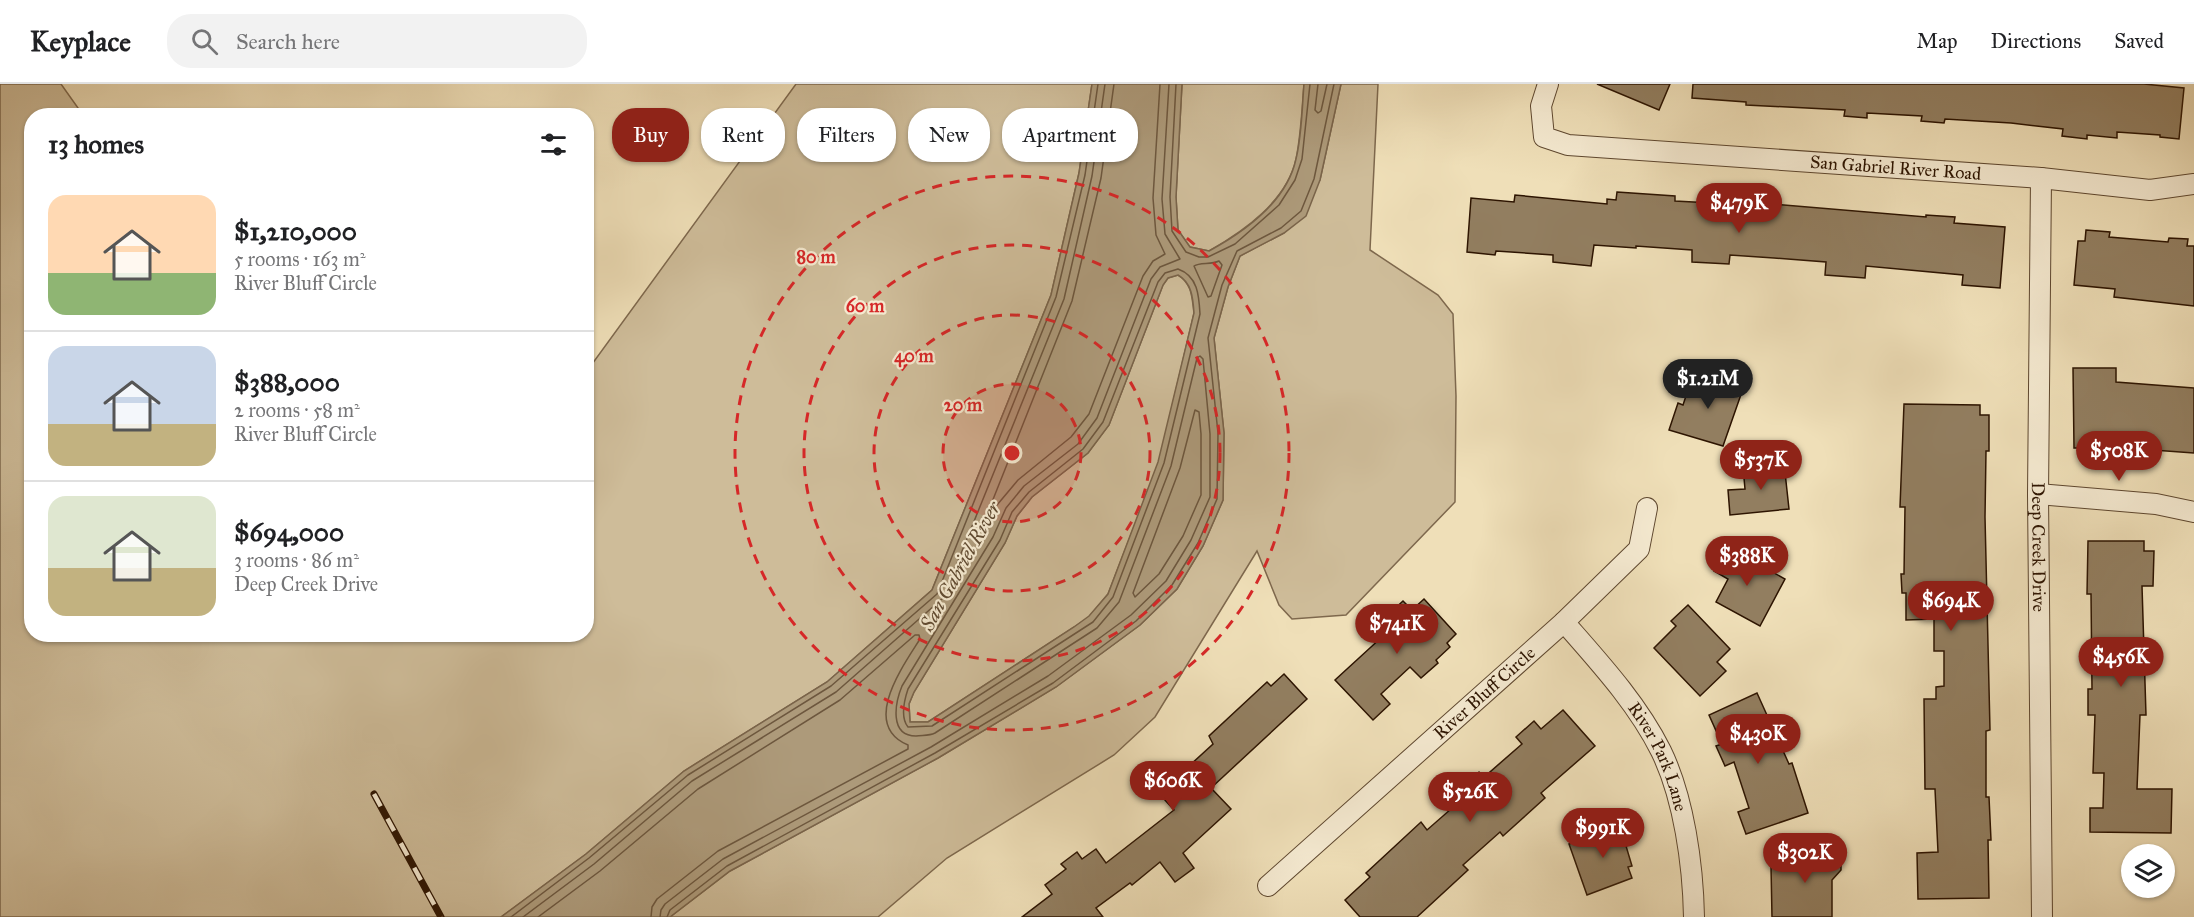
<!DOCTYPE html>
<html lang="en">
<head>
<meta charset="utf-8">
<style>
  body { margin:0; font-family:"IM FELL Great Primer",serif; background:#f2f2f2; color:#202124; height:100vh; display:flex; flex-direction:column; font-size:22px; white-space:nowrap }
  * { box-sizing:border-box; margin:0 }
  p { font-size:20px; color:#757577 }
  .icon { flex:none; width:33px; height:33px; fill:none; stroke:currentColor; stroke-width:2; stroke-linecap:round; stroke-linejoin:round }
  .map { position:relative; flex:1; overflow:hidden }
  .details { position:absolute; left:24px; top:24px; width:570px; height:534px; display:flex; flex-direction:column; background:#fff; border-radius:24px; box-shadow:0 2px 4px #0004 }
  .details>* { flex:none }
  .hud { position:absolute; left:612px; top:24px; width:570px; height:54px; display:flex; gap:12px }
  .fabs { position:absolute; left:2121px; top:760px; display:grid; gap:12px }
  .fabs a { display:grid; place-items:center; width:54px; height:54px; border-radius:50%; background:#fff; box-shadow:0 2px 4px #0004; font-size:30px }
  .price { position:absolute; translate:-50% -51px; padding:0 14px; border-radius:21px; background:#8f2418; color:#fff; font-size:20px; line-height:39px; filter:drop-shadow(0 2px 3px #0008) }
  .price::after { content:''; position:absolute; left:50%; top:36px; width:18px; height:14px; margin-left:-9px; background:inherit; clip-path:polygon(0 0,100% 0,50% 100%) }
  .price.on { background:#222; color:#fff }
  ul { padding:0; list-style:none }
  li { display:flex; align-items:center; gap:18px; height:150px; padding:0 24px }
  li+li { border-top:2px solid #e0e0e0 }
  li span { display:grid; place-items:center; flex:none; width:168px; height:120px; border-radius:18px; color:#555 }
  li>.icon { margin-inline-start:auto }
  span .icon { width:72px; height:72px; fill:#fffc; stroke-width:1 }
  li b { font-size:26px }
  h2 { display:flex; justify-content:space-between; align-items:center; height:72px; padding:0 24px; font-size:26px }
  .tag { padding:0 21px; border-radius:24px; background:#fff; box-shadow:0 2px 4px #0004; font-size:21px; line-height:54px }
  .tag.on { background:#8f2418; color:#fff }
  header { display:flex; align-items:center; gap:36px; box-sizing:border-box; height:84px; padding:0 30px; background:#fff; border-bottom:2px solid #e0e0e0 }
  header strong { font-size:28px }
  nav { display:flex; gap:33px; margin-inline-start:auto; font-size:21px }
  .search { width:420px; height:54px; background:#f2f2f2; display:flex; align-items:center; gap:15px; box-sizing:border-box; padding:0 21px; border-radius:24px; color:#757577; font-size:22px }
  .map>svg:first-child { display:block }
</style>
</head>
<body>
<header>
<strong>Keyplace</strong>
<div class="search"><svg class="icon" aria-label="search" viewBox="0 0 24 24"><circle cx="10" cy="10" r="6"/><path d="M15 15l6 6"/></svg>Search here</div>
<nav><a>Map</a><a>Directions</a><a>Saved</a></nav>
</header>
<div class="map">
<svg width="2194" height="833" viewBox="0 0 2194 833">
  <rect width="100%" height="100%" fill="#efdfb8"/>
  <filter id="stains"><feTurbulence type="fractalNoise" baseFrequency=".00333" numOctaves="4"/><feColorMatrix values="0 0 0 0 .2 0 0 0 0 .09 0 0 0 0 .02 0 0 0 .5 -.17"/></filter>
  <radialGradient id="worn" r=".72"><stop offset=".6" stop-color="#630" stop-opacity="0"/><stop offset="1" stop-color="#630" stop-opacity=".3"/></radialGradient>
  <!-- green -->
  <g fill="#cebc99" stroke="#7e684d" stroke-width="1.5">
    <polygon points="0,0 61,0 83,31 32,32 32,550 586,550 587,287 796,0 1092,0 1079,89 1051,211 932,506 827,598 684,687 586,770 501,833 0,833"/>
    <path d="M1182 0H1304C1302 24 1301 51 1296 75 1287 117 1244 147 1209 167L1190 163 1178 146 1176 113Z"/>
    <polygon points="1341,0 1378,0 1370,166 1438,211 1453,230 1456,312 1455,418 1346,531 1292,535 1279,521 1257,467 1155,633 1114,671 947,774 878,833 670,833 730,787 938,674 1056,603 1140,541 1177,505 1203,462 1223,416 1224,349 1214,254 1228,203 1240,172 1284,149 1320,96"/>
    <path d="M1178 191C1192 199 1192 214 1194 229L1159 378 1108 510 1089 533 1074 543 928 638H910L909 620 914 608 1005 459 1017 432 1032 413 1088 369 1109 341 1163 201 1168 194Z"/>
  </g>
  <!-- water -->
  <path fill="#ad9a7a" stroke="#7a644a" stroke-width="1.5" fill-rule="evenodd" d="M1092 0H1182L1176 113 1178 146 1190 163 1209 167C1244 148 1287 117 1296 75 1302 51 1302 24 1304 0H1341L1320 96 1306 132 1284 149 1240 172 1228 203 1214 254 1224 349 1223 416 1203 462 1177 505 1140 541 1056 603 938 674 730 787 670 833H501L586 770 684 687 827 598 932 506 1051 211 1079 89ZM1178 191C1192 199 1193 214 1194 229L1158 378 1108 510 1089 532 1074 543 928 638H910L909 620 914 608 1005 459 1017 432 1032 413 1088 369 1109 341 1163 201 1168 194Z"/>
  <g fill="none" stroke-linecap="round" stroke-linejoin="round">
    <!-- shore -->
    <g stroke="#6d573e" stroke-width="1.5">
      <polyline points="1114,0 1101,94 1072,217 992,418 994,422 997,421 1018,396 1071,353 1089,330 1143,192 1153,177 1165,170 1156,151 1153,114 1160,0"/>
      <polyline points="1176,0 1170,113 1172,147 1186,168 1199,173 1208,173 1235,160 1279,121 1295,96 1302,75 1310,0"/>
      <polyline points="1318,0 1315,26 1318,29 1321,27 1327,0"/>
      <path d="M1219 177 1222 181 1211 212 1208 213 1194 182C1200 178 1211 181 1219 177Z"/>
      <path d="M1178 185C1198 192 1199 212 1200 230L1164 379 1113 513 1093 538 932 642 908 643C900 633 904 617 908 605L1000 456 1012 428 1029 408 1083 365 1103 338 1158 198 1165 189Z"/>
      <polygon points="1195,326 1199,328 1201,350 1201,411 1183,452 1159,490 1135,513 1133,509 1180,384"/>
      <polyline points="511,833 589,774 688,691 831,602 937,510 1056,213 1085,91 1098,0"/>
      <polyline points="523,833 594,780 692,697 836,608 943,514 1064,215 1092,92 1105,0"/>
      <path d="M538 833 600 787 698 705 840 616 915 551H919L920 555C903 582 860 641 908 661V665L718 767 657 815 652 823 651 833"/>
      <path d="M660 833 661 826 665 820 723 775 931 663 1048 592 1131 531 1166 497 1191 456 1210 413V350L1203 275 1200 272 1197 274 1171 382 1119 518 1097 544 935 649C929 652 923 651 916 652 889 652 895 619 902 602L993 453 1006 424 1024 402 1078 360 1097 334 1151 195 1160 183 1180 175 1165 150 1162 115 1169 0"/>
      <polyline points="667,833 670,826 727,782 935,669 1053,599 1136,537 1172,501 1198,459 1217,415 1218,349 1208,254 1222,201 1237,167 1281,144 1301,127 1314,95 1334,0"/>
    </g>
  </g>
  <!-- building -->
  <g fill="#927e60" stroke="#2d1401" stroke-width="1.5">
    <polygon points="1597,0 1670,0 1659,26"/>
    <polygon points="1693,0 2144,0 2184,4 2179,55 2160,53 2160,51 2117,48 2117,54 2087,51 2087,55 2062,52 2063,45 2011,39 1945,35 1944,39 1921,37 1922,32 1867,29 1867,34 1844,32 1845,26 1746,21 1746,18 1692,14"/>
    <polygon points="1617,108 1675,112 1675,117 1749,121 1749,118 1926,133 1926,131 1955,133 1954,139 2005,143 2000,204 1962,201 1963,191 1866,182 1865,194 1825,191 1826,178 1774,174 1730,171 1729,180 1692,178 1692,166 1636,162 1636,164 1594,161 1591,182 1553,178 1553,171 1496,167 1495,171 1467,168 1471,114 1514,118 1515,111 1607,120 1607,115 1616,116"/>
    <polygon points="2086,146 2110,148 2109,153 2168,158 2169,154 2188,155 2187,162 2194,162 2194,222 2114,213 2115,205 2074,201 2078,157 2085,157"/>
    <polygon points="2073,284 2116,284 2116,298 2194,304 2194,369 2098,362 2098,364 2074,364"/>
    <polygon points="1693,291 1721,300 1724,292 1745,299 1723,362 1669,346 1678,319 1683,321"/>
    <polygon points="1904,320 1980,321 1980,331 1989,331 1989,367 1986,367 1985,433 1990,646 1986,647 1986,713 1989,713 1991,756 1988,756 1989,814 1918,815 1917,769 1938,768 1935,705 1925,705 1924,615 1936,615 1936,603 1944,602 1944,567 1934,567 1934,535 1906,536 1906,509 1902,509 1901,490 1904,490 1905,423 1900,423"/>
    <polygon points="1784,379 1789,425 1730,431 1728,406 1745,405 1743,383"/>
    <polygon points="2088,457 2144,457 2144,467 2154,467 2153,502 2142,502 2146,631 2140,631 2137,705 2172,705 2171,749 2090,748 2090,724 2103,724 2104,689 2093,689 2095,631 2088,631 2088,605 2092,605 2091,510 2087,510"/>
    <polygon points="1727,463 1785,495 1760,542 1716,518 1728,495 1714,487"/>
    <polygon points="1424,515 1456,550 1447,559 1450,563 1436,576 1438,579 1421,594 1410,583 1381,610 1390,620 1373,636 1335,596 1383,552 1375,543 1403,517 1412,526"/>
    <polygon points="1688,521 1730,565 1717,578 1726,587 1700,612 1654,564 1676,542 1671,537"/>
    <polygon points="1284,590 1307,615 1211,704 1231,725 1183,769 1194,784 1175,798 1160,778 1132,801 1130,799 1096,824 1103,833 1022,833 1052,810 1045,801 1066,785 1061,780 1077,768 1082,775 1096,765 1106,779 1174,726 1165,716 1183,700 1177,693 1213,660 1209,652 1267,598 1271,602"/>
    <polygon points="1757,609 1789,680 1792,679 1808,729 1746,750 1738,728 1749,724 1734,678 1725,682 1716,662 1722,660 1709,631"/>
    <polygon points="1563,626 1595,662 1541,709 1545,714 1503,752 1500,748 1463,781 1468,786 1417,833 1360,833 1345,816 1370,793 1366,789 1421,738 1427,746 1467,711 1461,703 1479,688 1483,694 1522,660 1516,653 1534,637 1541,645"/>
    <polygon points="1624,740 1631,760 1626,762 1632,782 1628,783 1632,794 1587,811 1569,760"/>
    <polygon points="1833,762 1834,770 1841,777 1841,786 1832,796 1832,833 1772,833 1771,782 1793,781 1793,774 1802,774 1802,763"/>
  </g>
  <g fill="none" stroke-linecap="round" stroke-linejoin="round">
    <defs>
      <g id="street">
        <path id="s1" d="M1548 0 1541 22 1544 53 1568 61 2041 94 2150 106 2194 100"/>
        <path id="s2" d="M2041 94 2038 410 2042 833"/>
        <polyline points="2038,410 2156,420 2194,428"/>
        <path id="s3" d="M1564 538C1599 578 1637 619 1661 667 1684 714 1693 781 1694 833"/>
        <path id="s4" d="M1268 802 1564 538 1639 465 1647 424"/>
      </g>
    </defs>
    <!-- street casing -->
    <use href="#street" stroke="#5e472f" stroke-width="22"/>
    <!-- street -->
    <use href="#street" stroke="#f5ead1" stroke-width="20"/>
    <defs>
      <polyline id="rail" points="374,710 441,833"/>
    </defs>
    <!-- rail casing -->
    <use href="#rail" stroke="#2d1401" stroke-width="7"/>
    <!-- rail -->
    <use href="#rail" stroke="#f5ead1" stroke-width="4.5" stroke-dasharray="14" stroke-linecap="butt"/>
  </g>
  <!-- distance rings -->
  <circle cx="1012" cy="369" r="69" fill="#d62828" fill-opacity=".12"/>
  <g fill="none" stroke="#d62828" stroke-width="3" stroke-dasharray="10 8">
    <circle cx="1012" cy="369" r="69"/>
    <circle cx="1012" cy="369" r="138"/>
    <circle cx="1012" cy="369" r="208"/>
    <circle cx="1012" cy="369" r="277"/>
  </g>
  <g text-anchor="middle" dominant-baseline="central" stroke-width="4.5" stroke-linejoin="round" paint-order="stroke">
    <!-- street labels -->
    <g font-size="18" fill="#2d1401" stroke="#f5ead1">
      <text stroke="none"><textPath href="#s1" startOffset="408">San Gabriel River Road</textPath></text>
      <text stroke="none"><textPath href="#s2" startOffset="369">Deep Creek Drive</textPath></text>
      <text stroke="none"><textPath href="#s4" startOffset="290">River Bluff Circle</textPath></text>
      <text stroke="none"><textPath href="#s3" startOffset="166">River Park Lane</textPath></text>
    </g>
    <!-- water labels -->
    <g font-size="20" font-style="italic" fill="#604a31" stroke="#f5ead1">
      <text transform="translate(960 482) rotate(-61)">San Gabriel River</text>
    </g>
  </g>
  <circle cx="1012" cy="369" r="9" fill="#d62828" stroke="#f5ead1" stroke-width="3"/>
  <g font-size="18" text-anchor="middle" font-weight="bold" fill="#d62828" stroke="#f5ead1" stroke-width="4.5" stroke-linejoin="round" paint-order="stroke">
    <text x="816" y="179">80 m</text>
    <text x="865" y="228">60 m</text>
    <text x="914" y="278">40 m</text>
    <text x="963" y="327">20 m</text>
  </g>
  <rect width="100%" height="100%" filter="url(#stains)"/>
  <rect width="100%" height="100%" fill="url(#worn)"/>
</svg>
<div class="fabs">
<a><svg class="icon" aria-label="layers" viewBox="0 0 24 24"><path d="M12 4l9 5-9 5-9-5zM3 14l9 5 9-5"/></svg></a>
</div>
<b class="price" style="left:1739px;top:150px">$479K</b>
<b class="price on" style="left:1708px;top:326px">$1.21M</b>
<b class="price" style="left:2119px;top:398px">$508K</b>
<b class="price" style="left:1761px;top:407px">$537K</b>
<b class="price" style="left:1747px;top:503px">$388K</b>
<b class="price" style="left:1951px;top:548px">$694K</b>
<b class="price" style="left:1397px;top:571px">$741K</b>
<b class="price" style="left:2121px;top:604px">$456K</b>
<b class="price" style="left:1758px;top:681px">$430K</b>
<b class="price" style="left:1173px;top:728px">$606K</b>
<b class="price" style="left:1470px;top:739px">$526K</b>
<b class="price" style="left:1603px;top:775px">$991K</b>
<b class="price" style="left:1805px;top:800px">$302K</b>
<div class="hud">
<a class="tag on">Buy</a>
<a class="tag">Rent</a>
<a class="tag">Filters</a>
<a class="tag">New</a>
<a class="tag">Apartment</a>
</div>
<section class="details">
<h2>13 homes<svg class="icon" aria-label="filters" viewBox="0 0 24 24"><path d="M4 7h16M4 17h16"/><circle cx="9" cy="7" r="2"/><circle cx="15" cy="17" r="2"/></svg></h2>
<ul>
<li><span style="background:linear-gradient(#ffd9b3 65%,#8fb573 0)"><svg class="icon" aria-label="home" viewBox="0 0 24 24"><path d="M3 11l9-7 9 7M6 9v11h12V9"/></svg></span><div><b>$1,210,000</b><p>5 rooms · 163 m²</p><p>River Bluff Circle</p></div></li>
<li><span style="background:linear-gradient(#c9d6e8 65%,#c2b280 0)"><svg class="icon" aria-label="home" viewBox="0 0 24 24"><path d="M3 11l9-7 9 7M6 9v11h12V9"/></svg></span><div><b>$388,000</b><p>2 rooms · 58 m²</p><p>River Bluff Circle</p></div></li>
<li><span style="background:linear-gradient(#dfe7d0 60%,#c2b280 0)"><svg class="icon" aria-label="home" viewBox="0 0 24 24"><path d="M3 11l9-7 9 7M6 9v11h12V9"/></svg></span><div><b>$694,000</b><p>3 rooms · 86 m²</p><p>Deep Creek Drive</p></div></li>
</ul>
</section>
</div>
</body>
</html>
